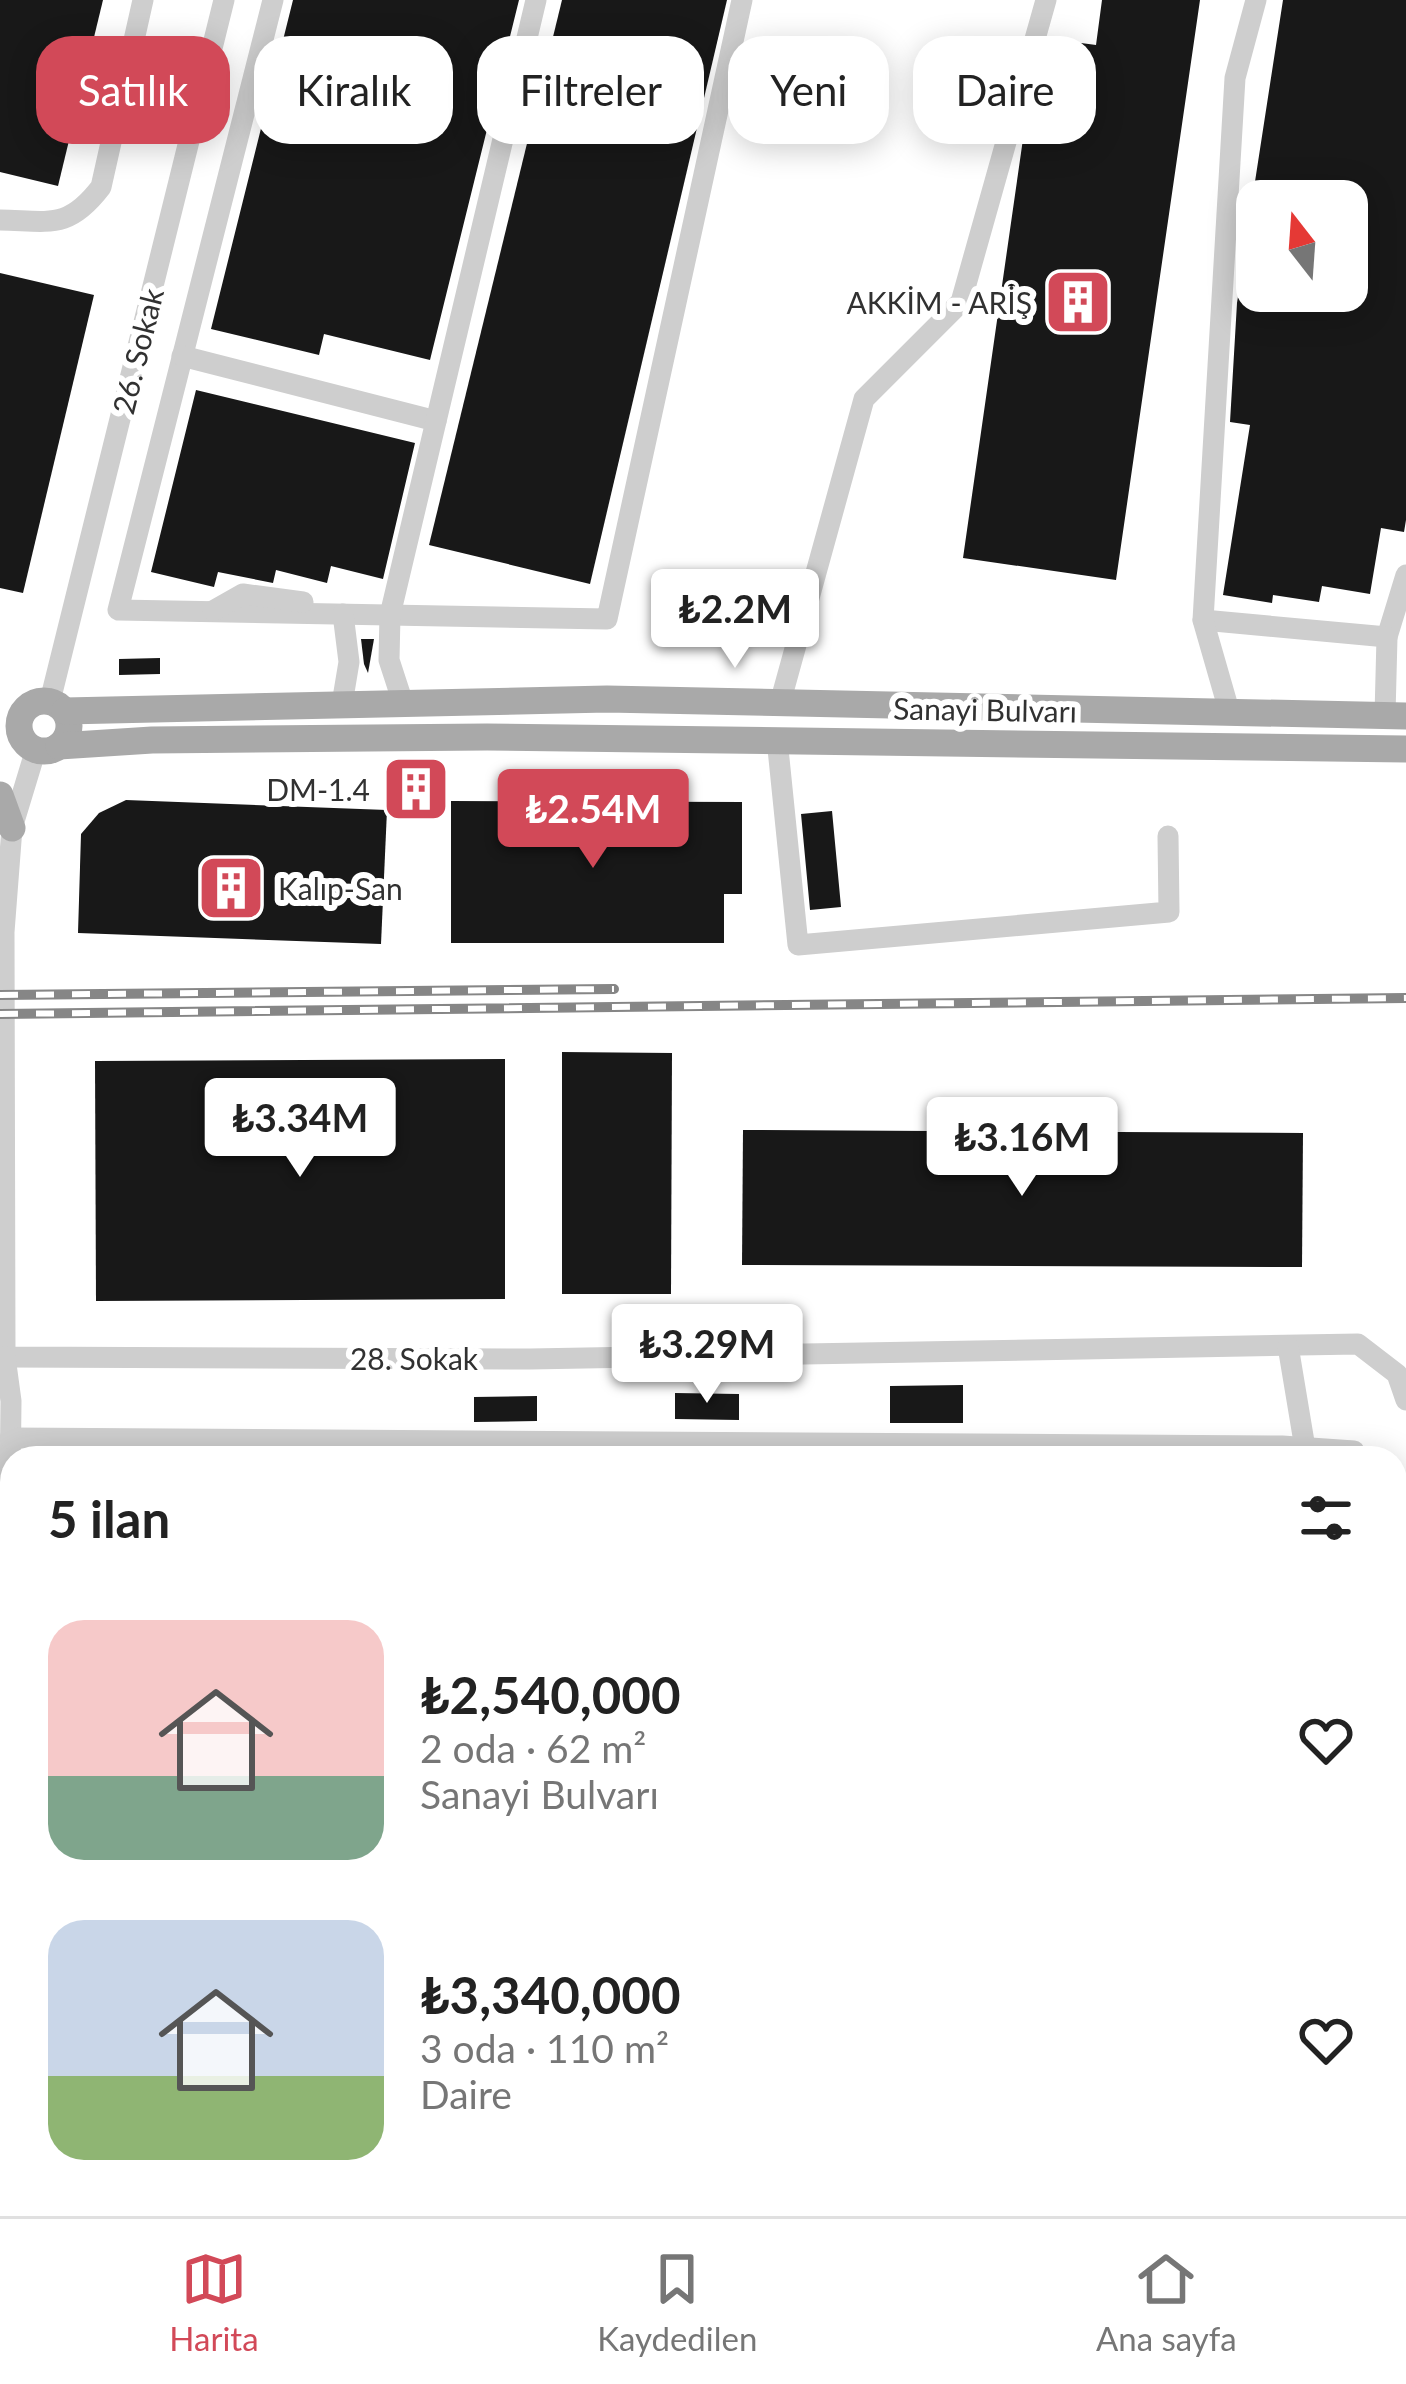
<!DOCTYPE html>
<html lang="tr">
<head>
<meta charset="utf-8">
<style>
  body { margin:0; font-family:Lato,sans-serif; background:#f6f6f6; color:#222; height:100vh; display:flex; flex-direction:column; font-size:45px; white-space:nowrap }
  * { box-sizing:border-box; margin:0 }
  p { font-size:39px; color:#767676 }
  .icon { flex:none; width:66px; height:66px; fill:none; stroke:currentColor; stroke-width:2; stroke-linecap:round; stroke-linejoin:round }
  .map { position:relative; flex:1; overflow:hidden }
  .drawer { position:absolute; left:0px; top:1446px; width:1407px; height:771px; display:flex; flex-direction:column; background:#fff; border-radius:36px 36px 0 0; box-shadow:0 6px 30px #0003 }
  .drawer>* { flex:none }
  .guide { position:absolute; left:36px; top:36px; width:1335px; height:108px; display:flex; gap:24px }
  .needle { width:78px; rotate:343deg }
  .fabs { position:absolute; left:1236px; top:180px; display:grid; gap:24px }
  .fabs a { display:grid; place-items:center; width:132px; height:132px; border-radius:24px; background:#fff; box-shadow:0 6px 30px #0003; font-size:60px }
  .price { position:absolute; translate:-50% -102px; padding:0 27px; border-radius:12px; background:#fff; color:#222; font-size:39px; line-height:78px; filter:drop-shadow(0 3px 6px #0008) }
  .price::after { content:''; position:absolute; left:50%; top:72px; width:36px; height:27px; margin-left:-18px; background:inherit; clip-path:polygon(0 0,100% 0,50% 100%) }
  .price.active { background:#d24958; color:#fff }
  ul { padding:0; list-style:none }
  li { display:flex; align-items:center; gap:36px; height:300px; padding:0 48px }
  li span { display:grid; place-items:center; flex:none; width:336px; height:240px; border-radius:36px; color:#555 }
  li>.icon { margin-inline-start:auto }
  span .icon { width:144px; height:144px; fill:#fffc; stroke-width:1 }
  li b { font-size:51px }
  h2 { display:flex; justify-content:space-between; align-items:center; height:144px; padding:0 48px; font-size:51px }
  .chip { padding:0 42px; border-radius:36px; background:#fff; box-shadow:0 6px 30px #0003; font-size:42px; line-height:108px }
  .chip.active { background:#d24958; color:#fff }
  .tab-bar { display:flex; justify-content:space-around; align-items:center; height:168px; border-top:3px solid #e0e0e0; background:#fff; font-size:33px; color:#767676 }
  .tab-bar a { display:grid; justify-items:center; gap:6px }
  .tab-bar .active { color:#d24958 }
  .map>svg:first-child { display:block }
</style>
</head>
<body>
<div class="map">
<svg width="1406" height="2216" viewBox="0 0 1406 2216">
  <rect width="100%" height="100%" fill="#fff"/>
  <!-- water -->
  <polygon fill="#cddfe8" points="1171,2205 1250,2205 1251,2216 1171,2216"/>
  <g fill="none" stroke-linecap="round" stroke-linejoin="round">
    <!-- stream -->
    <g stroke="#cddfe8" stroke-width="6">
      <polyline points="1395,1972 1406,1941"/>
      <polyline points="1372,2205 1372,2216"/>
    </g>
  </g>
  <!-- building -->
  <g fill="#181818">
    <polygon points="0,0 103,0 58,186 0,172"/>
    <polygon points="293,0 519,0 430,360 324,334 319,355 211,329"/>
    <polygon points="562,0 727,0 590,584 429,545"/>
    <polygon points="1102,0 1200,0 1116,580 963,558 1024,132 1051,39 1096,45"/>
    <polygon points="1283,0 1406,0 1406,520 1404,532 1381,528 1370,594 1322,586 1319,602 1273,595 1272,603 1223,595 1250,425 1230,422 1237,303 1249,226 1257,226 1257,291 1347,291 1347,201 1252,201"/>
    <polygon points="0,273 94,295 23,593 0,588"/>
    <polygon points="196,390 415,443 383,579 331,566 327,583 276,570 273,583 218,572 214,587 151,572"/>
    <polygon points="361,639 374,639 368,673 364,664"/>
    <polygon points="160,658 160,674 119,675 119,659"/>
    <polygon points="426,770 427,807 405,807 404,771"/>
    <polygon points="126,800 387,810 381,944 78,933 81,834 99,813"/>
    <polygon points="451,801 742,802 742,894 724,894 724,943 451,943"/>
    <polygon points="832,811 841,907 810,910 801,814"/>
    <polygon points="562,1052 672,1053 671,1294 562,1294"/>
    <polygon points="505,1059 505,1299 96,1301 95,1061"/>
    <polygon points="743,1130 1303,1133 1302,1267 742,1265"/>
    <polygon points="963,1385 963,1423 890,1423 890,1386"/>
    <polygon points="675,1393 739,1394 739,1420 675,1419"/>
    <polygon points="537,1396 537,1421 474,1422 474,1397"/>
  </g>
  <g fill="none" stroke-linecap="round" stroke-linejoin="round">
    <!-- minor -->
    <g stroke="#cecece" stroke-width="21">
      <polyline points="273,0 118,610 607,619 742,0"/>
      <path d="M0 220C50 221 68 230 101 187L143 0"/>
      <polyline points="182,356 436,421"/>
      <polyline points="213,611 243,594 303,602"/>
      <polyline points="1203,620 1387,637 1406,575"/>
      <polyline points="50,701 224,0"/>
      <polyline points="403,703 389,660 390,615 536,0"/>
      <polyline points="780,703 864,399 961,302 1046,0"/>
      <polyline points="342,704 349,662 343,614"/>
      <polyline points="1230,714 1203,620 1235,78 1256,0"/>
      <polyline points="1385,715 1387,637"/>
      <polyline points="777,739 798,945 1169,912 1168,836"/>
      <polyline points="36,749 12,828 4,932 5,1357 530,1359 1358,1344 1397,1374 1406,1400"/>
      <polyline points="1288,1346 1305,1448"/>
      <polyline points="0,1360 5,1357 11,1401 5,1953 12,1963"/>
      <polyline points="10,1438 1282,1446 1354,1451 1354,1458"/>
      <polyline points="1395,1605 1406,1625"/>
      <polyline points="1395,1761 1406,1743"/>
      <polyline points="1395,1883 1406,1860"/>
      <polyline points="181,2205 188,2216"/>
      <polyline points="704,2205 704,2216"/>
      <polyline points="1338,2205 1338,2216"/>
      <polyline points="298,2216 298,2205"/>
      <polyline points="1109,2216 1109,2205"/>
    </g>
    <!-- major -->
    <g stroke="#a9a9a9" stroke-width="27">
      <circle cx="44" cy="726" r="25"/>
      <polyline points="65,711 607,699 1406,716"/>
      <polyline points="59,746 152,740 487,737 1406,749"/>
      <polyline points="0,795 12,828"/>
    </g>
    <defs>
      <g id="rail">
        <polyline points="0,995 614,989"/>
        <polyline points="0,1014 1406,998"/>
      </g>
    </defs>
    <!-- rail casing -->
    <use href="#rail" stroke="#868686" stroke-width="10"/>
    <!-- rail -->
    <use href="#rail" stroke="#fff" stroke-width="6" stroke-dasharray="18" stroke-linecap="butt"/>
  </g>
  <!-- icons -->
  <defs>
    <symbol id="building-square" viewBox="-11 -11 22 22"><rect x="-9" y="-9" width="18" height="18" rx="4" fill="#d24958" stroke="#fff"/><path d="M-4-6H4V6H1V3H-1V6H-4ZM-2.5-4.3h1.7v1.8h-1.7ZM.8-4.3h1.7v1.8H.8ZM-2.5-1h1.7V.8h-1.7ZM.8-1h1.7V.8H.8Z" fill="#fff"/></symbol>
  </defs>
  <g fill-rule="evenodd">
    <use href="#building-square" x="1040" y="264" width="76" height="76"/>
    <use href="#building-square" x="378" y="751" width="76" height="76"/>
    <use href="#building-square" x="193" y="850" width="76" height="76"/>
  </g>
  <g text-anchor="middle" dominant-baseline="central" stroke-width="12" stroke-linejoin="round" paint-order="stroke">
    <!-- poi labels -->
    <g font-size="30" fill="#313131" stroke="#fff" text-anchor="end">
      <text x="1032" y="302">AKKİM - ARİŞ</text>
      <text x="370" y="789">DM-1.4</text>
      <text x="278" y="888" text-anchor="start">Kalıp-San</text>
    </g>
    <!-- street labels -->
    <g font-size="30" fill="#313131" stroke="#fff">
      <text transform="translate(137 351) rotate(-76)">26. Sokak</text>
      <text transform="translate(985 709) rotate(1)">Sanayi Bulvarı</text>
      <text x="414" y="1358">28. Sokak</text>
    </g>
  </g>
</svg>
<div class="fabs">
<a><svg class="needle" viewBox="-14 -14 28 28"><path d="M0-13l5 13h-10z" fill="#e53935"/><path d="M0 13l5-13h-10z" fill="#767676"/></svg></a>
</div>
<b class="price" style="left:735px;top:671px">₺2.2M</b>
<b class="price active" style="left:593px;top:871px">₺2.54M</b>
<b class="price" style="left:300px;top:1180px">₺3.34M</b>
<b class="price" style="left:1022px;top:1199px">₺3.16M</b>
<b class="price" style="left:707px;top:1406px">₺3.29M</b>
<div class="guide">
<a class="chip active">Satılık</a>
<a class="chip">Kiralık</a>
<a class="chip">Filtreler</a>
<a class="chip">Yeni</a>
<a class="chip">Daire</a>
</div>
<section class="drawer">
<h2>5 ilan<svg class="icon" aria-label="filters" viewBox="0 0 24 24"><path d="M4 7h16M4 17h16"/><circle cx="9" cy="7" r="2"/><circle cx="15" cy="17" r="2"/></svg></h2>
<ul>
<li><span style="background:linear-gradient(#f6c9c9 65%,#7fa58c 0)"><svg class="icon" aria-label="home" viewBox="0 0 24 24"><path d="M3 11l9-7 9 7M6 9v11h12V9"/></svg></span><div><b>₺2,540,000</b><p>2 oda · 62 m²</p><p>Sanayi Bulvarı</p></div><svg class="icon" aria-label="heart" viewBox="0 0 24 24"><path d="M12 20l-8-8c-3-5 5-10 8-4 3-6 11-1 8 4z"/></svg></li>
<li><span style="background:linear-gradient(#c9d6e8 65%,#8fb573 0)"><svg class="icon" aria-label="home" viewBox="0 0 24 24"><path d="M3 11l9-7 9 7M6 9v11h12V9"/></svg></span><div><b>₺3,340,000</b><p>3 oda · 110 m²</p><p>Daire</p></div><svg class="icon" aria-label="heart" viewBox="0 0 24 24"><path d="M12 20l-8-8c-3-5 5-10 8-4 3-6 11-1 8 4z"/></svg></li>
</ul>
</section>
</div>
<nav class="tab-bar">
<a class="active"><svg class="icon" aria-label="map" viewBox="0 0 24 24"><path d="M3 6l6-2 6 2 6-2v14l-6 2-6-2-6 2zM9 4v14M15 6v14"/></svg>Harita</a>
<a><svg class="icon" aria-label="saved" viewBox="0 0 24 24"><path d="M7 4h10v16l-5-4-5 4z"/></svg>Kaydedilen</a>
<a><svg class="icon" aria-label="home" viewBox="0 0 24 24"><path d="M3 11l9-7 9 7M6 9v11h12V9"/></svg>Ana sayfa</a>
</nav>
</body>
</html>
